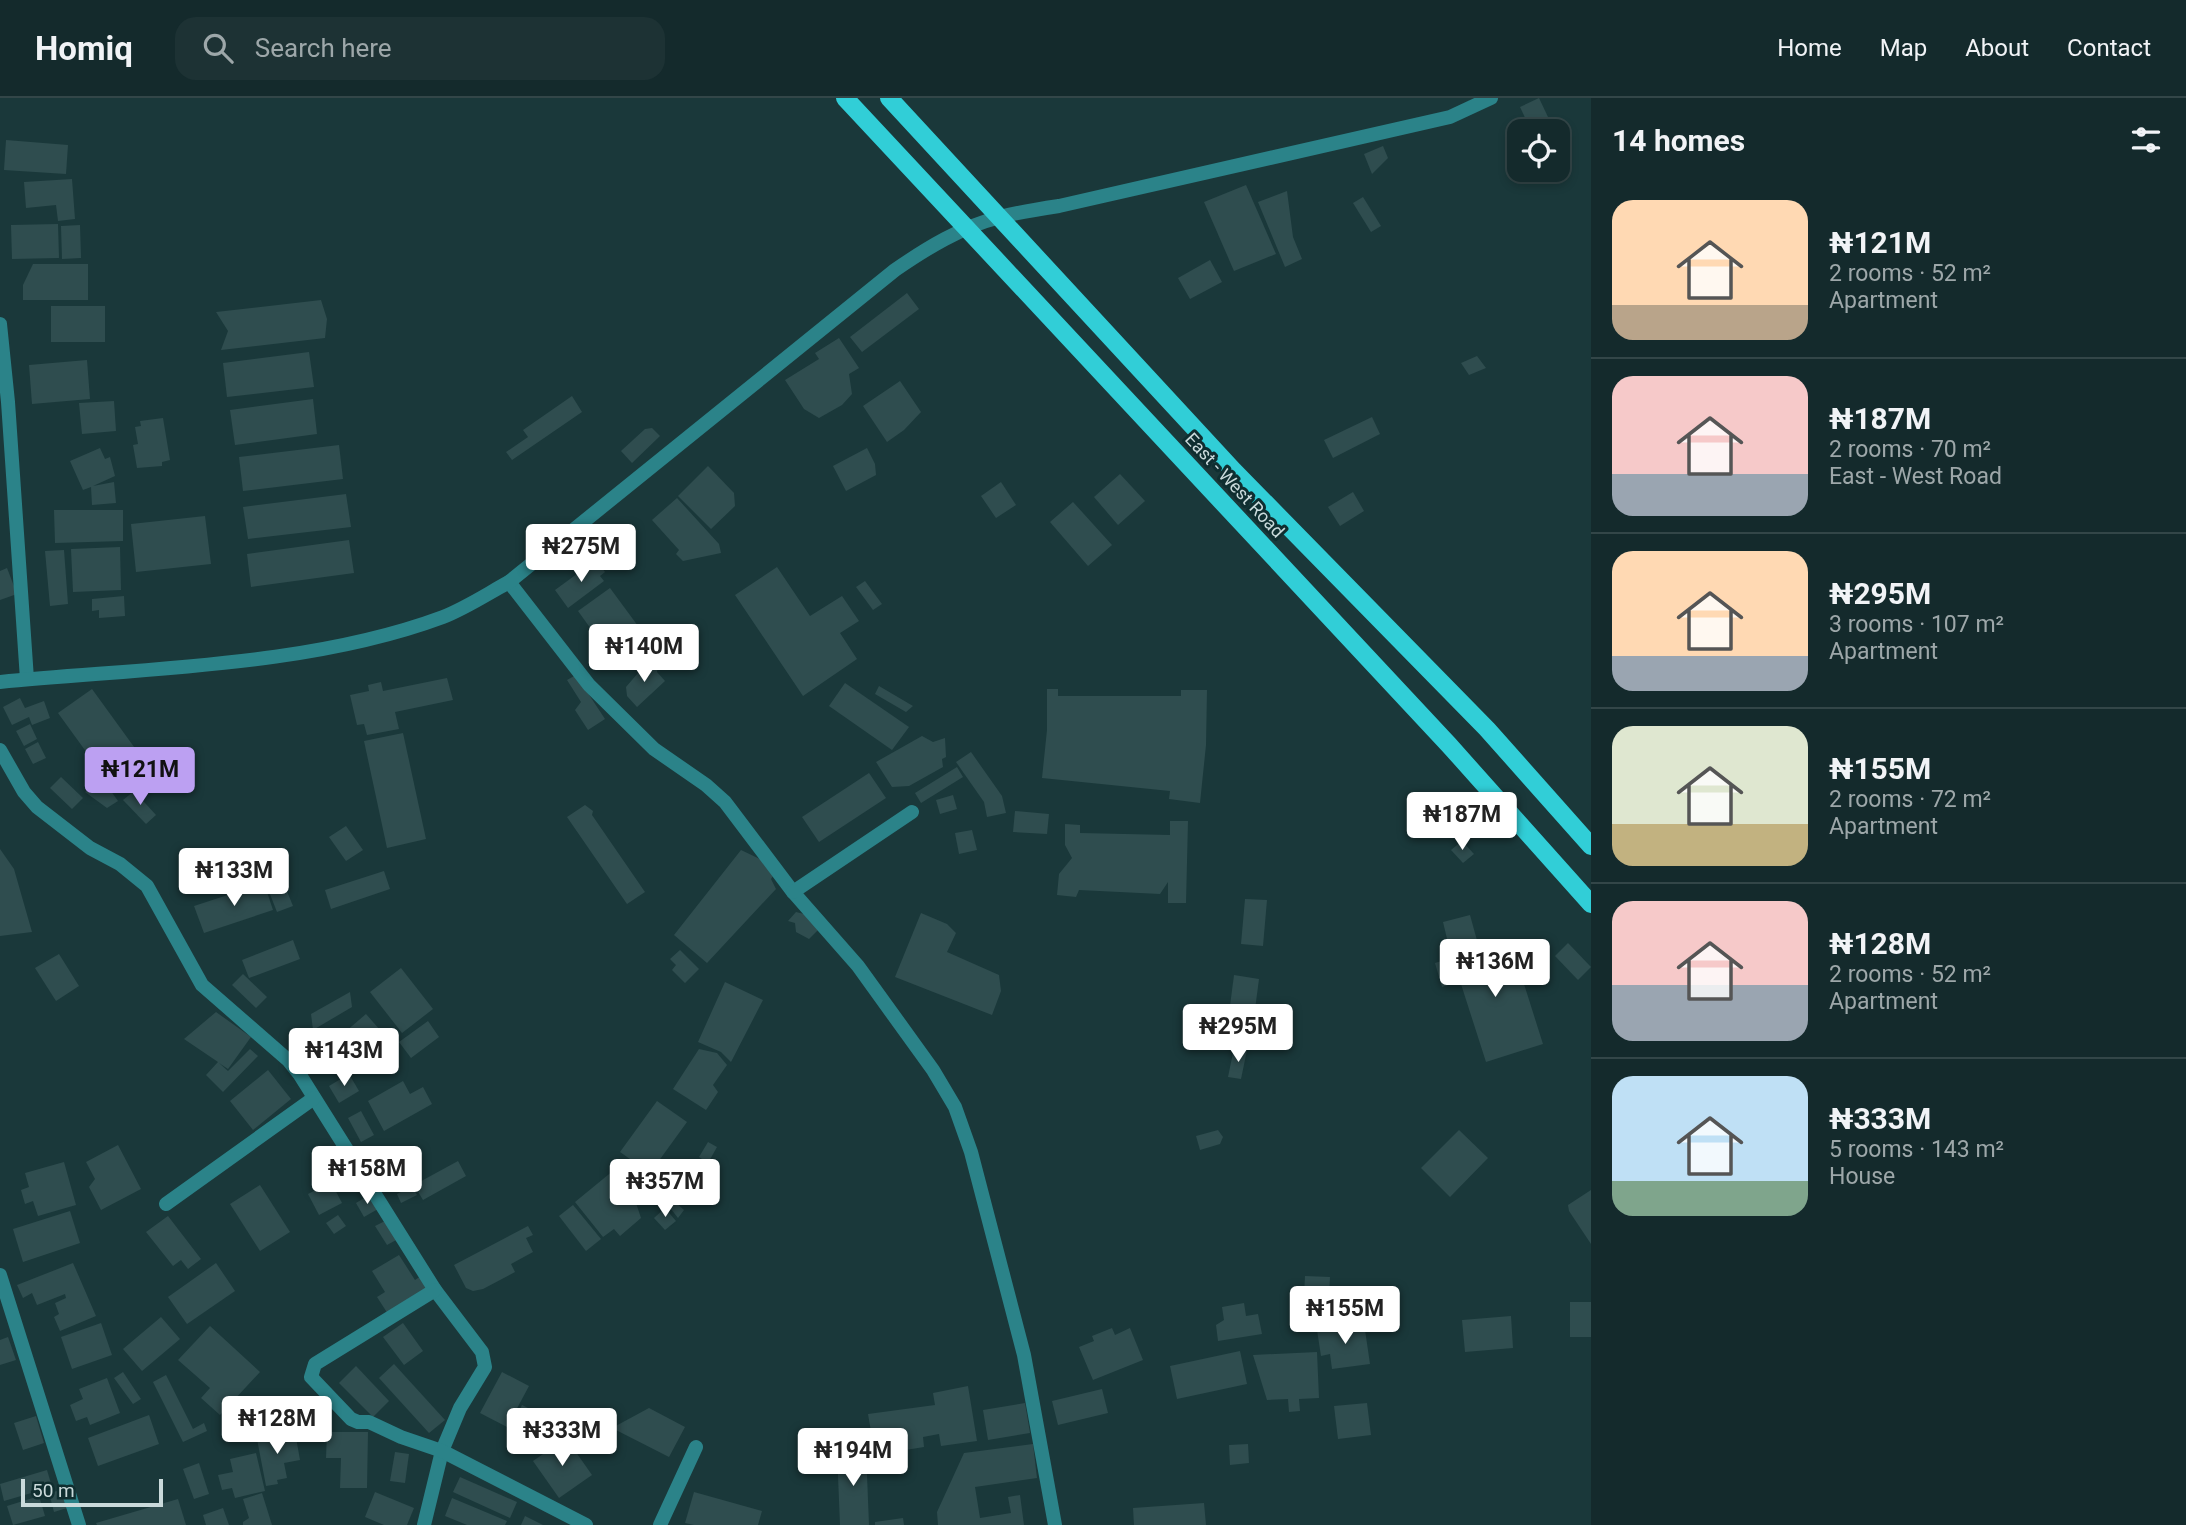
<!DOCTYPE html>
<html lang="en">
<head>
<meta charset="utf-8">
<style>
  body { margin:0; font-family:Roboto,sans-serif; background:#1d3234; color:#f1f3f6; height:100vh; display:flex; flex-direction:column; font-size:26px; white-space:nowrap }
  * { box-sizing:border-box; margin:0 }
  p { font-size:23px; color:#9da7a9 }
  .icon { flex:none; width:38px; height:38px; fill:none; stroke:currentColor; stroke-width:2; stroke-linecap:round; stroke-linejoin:round }
  .map { position:relative; flex:1; overflow:hidden }
  .details { display:flex; flex-direction:column; background:#142a2c; width:595px }
  .details>* { flex:none }
  .controls { position:absolute; left:1507px; top:21px; display:grid; gap:14px }
  .controls a { display:grid; place-items:center; width:63px; height:63px; border-radius:14px; background:#142a2c; box-shadow:0 4px 10px #0003,0 0 0 2px #334648; font-size:35px }
  .scale { position:absolute; left:21px; bottom:18px; width:142px; box-sizing:border-box; padding-left:7px; border:4px solid #cadadb; border-top:0; font-size:19px; line-height:24px; white-space:nowrap; color:#cadadb; -webkit-text-stroke:5px #0f2e30; paint-order:stroke }
  .price { position:absolute; translate:-50% -60px; padding:0 16px; border-radius:7px; background:#fff; color:#222; font-size:23px; line-height:46px; filter:drop-shadow(0 2px 4px #0008) }
  .price::after { content:''; position:absolute; left:50%; top:42px; width:21px; height:16px; margin-left:-10px; background:inherit; clip-path:polygon(0 0,100% 0,50% 100%) }
  .price.active { background:#bca0f2; color:#111 }
  ul { padding:0; list-style:none }
  li { display:flex; align-items:center; gap:21px; height:175px; padding:0 21px }
  li+li { border-top:2px solid #334648 }
  li span { display:grid; place-items:center; flex:none; width:196px; height:140px; border-radius:21px; color:#555 }
  li>.icon { margin-inline-start:auto }
  span .icon { width:84px; height:84px; fill:#fffc; stroke-width:1 }
  li b { font-size:30px }
  h2 { display:flex; justify-content:space-between; align-items:center; height:84px; padding:0 21px; font-size:30px }
  header { display:flex; align-items:center; gap:42px; box-sizing:border-box; height:98px; padding:0 35px; background:#142a2c; border-bottom:2px solid #334648 }
  header strong { font-size:33px }
  nav { display:flex; gap:38px; margin-inline-start:auto; font-size:24px }
  .search { width:490px; height:63px; background:#1d3234; display:flex; align-items:center; gap:18px; box-sizing:border-box; padding:0 24px; border-radius:21px; color:#9da7a9; font-size:26px }
  main { display:flex; flex:1; min-height:0 }
  .map>svg:first-child { display:block }
</style>
</head>
<body>
<header>
<strong>Homiq</strong>
<div class="search"><svg class="icon" aria-label="search" viewBox="0 0 24 24"><circle cx="10" cy="10" r="6"/><path d="M15 15l6 6"/></svg>Search here</div>
<nav><a>Home</a><a>Map</a><a>About</a><a>Contact</a></nav>
</header>
<main>
<div class="map">
<svg width="1591" height="1427" viewBox="0 0 1591 1427">
  <rect width="100%" height="100%" fill="#1a383a"/>
  <!-- building -->
  <g fill="#2f4d4f">
    <polygon points="1539,0 1548,19 1529,28 1520,9"/>
    <polygon points="6,42 68,47 66,76 4,72"/>
    <polygon points="1383,48 1388,60 1372,76 1364,56"/>
    <polygon points="72,81 75,121 58,123 56,107 26,110 24,84"/>
    <polygon points="1246,87 1276,156 1234,173 1204,104"/>
    <polygon points="1287,93 1293,139 1302,161 1285,169 1258,104"/>
    <polygon points="1363,99 1381,128 1371,134 1353,105"/>
    <polygon points="58,126 59,160 12,161 11,127"/>
    <polygon points="80,127 81,160 62,161 61,128"/>
    <polygon points="1210,162 1222,184 1190,201 1178,180"/>
    <polygon points="33,166 88,166 88,202 23,202 23,187"/>
    <polygon points="907,195 919,211 862,254 850,239"/>
    <polygon points="321,202 327,221 325,240 221,252 228,233 216,214"/>
    <rect x="51" y="208" width="54" height="36"/>
    <polygon points="839,240 859,270 849,276 852,296 842,307 819,320 804,311 785,282 819,261 815,255"/>
    <polygon points="309,254 314,289 227,299 223,265"/>
    <polygon points="1477,258 1486,270 1469,277 1461,265"/>
    <polygon points="87,262 90,301 32,306 29,267"/>
    <polygon points="900,283 921,314 904,332 887,344 863,308"/>
    <polygon points="572,298 582,314 512,362 506,354 528,339 523,332"/>
    <polygon points="313,301 317,336 235,347 230,312"/>
    <polygon points="114,303 116,333 82,336 79,305"/>
    <polygon points="1372,319 1380,336 1333,360 1324,342"/>
    <polygon points="163,320 170,362 162,364 162,368 137,370 133,347 138,346 135,329 141,328 140,323"/>
    <polygon points="652,330 660,338 632,365 621,353 645,331"/>
    <polygon points="339,347 343,381 243,393 239,359"/>
    <polygon points="100,350 105,361 110,359 115,378 93,388 114,384 116,405 92,407 91,389 83,392 70,363"/>
    <polygon points="867,350 875,366 876,377 846,393 833,368"/>
    <polygon points="708,368 734,395 735,408 711,431 678,398"/>
    <polygon points="1120,376 1145,403 1118,427 1094,399"/>
    <polygon points="1001,384 1016,407 996,420 981,398"/>
    <polygon points="1353,394 1364,413 1340,428 1328,409"/>
    <polygon points="346,396 351,429 248,441 243,409"/>
    <polygon points="677,400 719,446 721,455 683,463 676,456 679,452 652,422"/>
    <polygon points="1073,404 1112,447 1088,468 1050,424"/>
    <polygon points="54,412 123,412 123,443 55,445"/>
    <polygon points="205,418 211,466 136,474 131,426"/>
    <polygon points="349,442 354,475 251,489 247,456"/>
    <polygon points="120,449 121,492 73,494 71,451"/>
    <polygon points="64,452 68,506 50,508 45,453"/>
    <polygon points="596,462 605,474 600,478 604,483 568,510 555,492"/>
    <polygon points="777,469 810,518 842,498 859,523 840,535 857,561 803,598 735,497"/>
    <polygon points="7,470 17,496 0,502 0,473"/>
    <polygon points="865,483 882,506 873,512 856,489"/>
    <polygon points="610,490 652,547 619,570 578,513"/>
    <polygon points="124,498 125,518 99,520 99,512 92,513 92,501"/>
    <polygon points="650,561 658,568 657,574 665,583 637,609 627,598 626,589"/>
    <polygon points="576,577 605,621 588,632 575,612 581,604 567,582"/>
    <polygon points="447,580 453,602 395,614 399,631 367,637 364,626 357,627 350,597 369,593 368,587 381,584 383,593"/>
    <polygon points="845,585 909,629 892,652 829,608"/>
    <polygon points="879,588 913,608 906,614 875,596"/>
    <polygon points="92,591 137,653 103,677 58,615"/>
    <polygon points="1047,591 1058,591 1058,598 1181,598 1181,592 1207,592 1206,647 1200,705 1169,701 1170,693 1042,680 1047,632"/>
    <polygon points="20,600 25,610 44,603 50,620 32,627 29,619 12,627 3,609"/>
    <polygon points="30,626 37,641 24,648 16,633"/>
    <polygon points="403,635 426,741 387,750 364,643"/>
    <polygon points="922,638 933,644 945,640 946,659 942,661 943,669 909,688 892,689 876,664"/>
    <polygon points="38,644 46,660 33,666 25,651"/>
    <polygon points="971,654 1002,698 1006,715 987,719 984,704 956,664"/>
    <polygon points="957,669 963,679 921,705 915,695"/>
    <polygon points="869,675 886,700 819,744 802,719"/>
    <polygon points="61,679 83,700 72,711 50,690"/>
    <polygon points="103,682 118,703 107,710 85,694"/>
    <polygon points="134,693 156,717 146,726 123,702"/>
    <polygon points="953,697 957,711 940,716 936,702"/>
    <polygon points="585,707 593,713 592,717 645,794 627,806 567,719"/>
    <polygon points="1015,713 1049,716 1047,736 1013,734"/>
    <polygon points="1170,723 1188,723 1186,805 1168,805 1168,784 1160,796 1079,792 1076,799 1057,797 1059,776 1072,760 1065,747 1065,726 1080,727 1080,735 1170,737"/>
    <polygon points="346,728 363,752 346,763 329,739"/>
    <polygon points="972,732 977,752 959,756 955,735"/>
    <polygon points="1462,743 1474,756 1463,765 1451,752"/>
    <polygon points="0,751 14,771 32,834 0,838"/>
    <polygon points="270,752 293,808 277,814 255,758"/>
    <polygon points="741,752 766,764 775,775 771,781 776,791 707,865 674,837"/>
    <polygon points="384,773 390,791 331,811 325,792"/>
    <polygon points="264,785 273,812 204,835 194,808"/>
    <polygon points="1245,801 1267,802 1263,848 1241,846"/>
    <polygon points="796,814 804,816 819,831 809,841 796,834 795,825 788,823"/>
    <polygon points="921,815 947,826 956,835 947,854 999,877 1001,893 992,917 895,879"/>
    <polygon points="1470,817 1478,846 1450,853 1443,824"/>
    <polygon points="293,842 300,861 249,880 242,862"/>
    <polygon points="1510,842 1543,946 1486,964 1460,883 1442,889 1435,865"/>
    <polygon points="1568,845 1591,869 1578,882 1555,858"/>
    <polygon points="680,852 699,871 685,885 672,872 676,867 670,861"/>
    <polygon points="59,856 79,888 56,903 35,870"/>
    <polygon points="401,870 433,911 402,935 370,894"/>
    <polygon points="243,876 267,899 256,910 232,887"/>
    <polygon points="1234,877 1259,881 1251,942 1226,939"/>
    <polygon points="725,884 763,902 731,964 721,954 698,944"/>
    <polygon points="350,894 352,909 313,932 311,916"/>
    <polygon points="216,914 251,939 228,971 219,965 228,973 250,951 258,958 223,994 206,977 218,964 184,941"/>
    <polygon points="366,916 394,948 373,966 345,934"/>
    <polygon points="428,923 439,939 411,960 399,944"/>
    <polygon points="1234,950 1247,952 1241,981 1228,979"/>
    <polygon points="699,951 717,955 727,967 713,987 718,994 706,1012 673,991"/>
    <polygon points="268,972 291,1001 253,1032 230,1003"/>
    <polygon points="349,976 359,993 339,1005 329,988"/>
    <polygon points="403,983 410,996 423,989 432,1006 384,1033 368,1003"/>
    <polygon points="657,1003 687,1024 650,1075 620,1054"/>
    <polygon points="361,1013 374,1037 361,1044 348,1020"/>
    <polygon points="1218,1032 1223,1039 1220,1046 1200,1052 1196,1038"/>
    <polygon points="1459,1032 1488,1060 1450,1099 1421,1070"/>
    <polygon points="708,1044 717,1049 708,1065 699,1059"/>
    <polygon points="118,1047 141,1091 101,1112 89,1089 95,1081 86,1064"/>
    <polygon points="458,1063 466,1078 423,1102 414,1087"/>
    <polygon points="625,1063 650,1094 636,1105 641,1120 620,1138 614,1131 603,1139 575,1104"/>
    <polygon points="696,1063 705,1068 697,1084 688,1079"/>
    <polygon points="64,1064 76,1107 38,1118 33,1103 25,1106 21,1092 29,1089 25,1075"/>
    <polygon points="331,1084 342,1105 319,1117 308,1096"/>
    <polygon points="260,1087 290,1134 260,1153 230,1106"/>
    <polygon points="412,1088 417,1097 401,1105 397,1096"/>
    <polygon points="1591,1092 1591,1146 1569,1113 1568,1107"/>
    <polygon points="369,1097 378,1111 364,1119 356,1105"/>
    <polygon points="673,1102 684,1112 678,1120 667,1106"/>
    <polygon points="573,1107 601,1141 586,1153 559,1118"/>
    <polygon points="665,1110 676,1123 665,1132 654,1120"/>
    <polygon points="70,1113 80,1145 23,1164 13,1131"/>
    <polygon points="338,1117 346,1128 334,1136 326,1125"/>
    <polygon points="168,1118 201,1161 188,1171 181,1162 173,1168 146,1134"/>
    <polygon points="387,1122 398,1141 387,1147 375,1128"/>
    <polygon points="528,1128 533,1137 526,1140 533,1154 511,1166 515,1174 483,1191 473,1193 466,1190 454,1167"/>
    <polygon points="399,1157 415,1182 421,1178 429,1191 388,1216 377,1199 385,1194 372,1173"/>
    <polygon points="73,1165 96,1218 60,1233 54,1219 59,1216 55,1205 66,1200 65,1196 37,1207 32,1195 23,1200 17,1187"/>
    <polygon points="216,1165 235,1193 187,1226 168,1199"/>
    <polygon points="1305,1178 1330,1179 1328,1220 1303,1218"/>
    <rect x="1570" y="1204" width="21" height="35"/>
    <polygon points="1244,1205 1246,1218 1258,1216 1262,1236 1218,1243 1216,1227 1224,1222 1222,1209"/>
    <polygon points="1511,1218 1513,1250 1465,1254 1462,1222"/>
    <polygon points="161,1219 180,1241 142,1273 123,1251"/>
    <polygon points="101,1225 112,1257 72,1271 61,1239"/>
    <polygon points="403,1225 423,1253 404,1267 383,1239"/>
    <polygon points="1364,1225 1370,1266 1332,1271 1330,1256 1321,1258 1317,1232"/>
    <polygon points="210,1228 260,1274 220,1317 201,1300 210,1290 178,1262"/>
    <polygon points="1112,1230 1115,1237 1130,1230 1143,1262 1093,1282 1079,1249 1094,1243 1092,1238"/>
    <polygon points="8,1239 16,1262 0,1267 0,1242"/>
    <polygon points="1240,1253 1247,1286 1177,1301 1170,1268"/>
    <polygon points="1317,1254 1319,1300 1299,1301 1300,1313 1289,1314 1288,1301 1267,1302 1253,1257"/>
    <polygon points="394,1266 445,1322 429,1335 379,1280"/>
    <polygon points="356,1268 389,1303 373,1319 339,1285"/>
    <polygon points="123,1274 141,1301 133,1306 114,1280"/>
    <polygon points="502,1274 529,1288 507,1329 480,1315"/>
    <polygon points="166,1277 193,1331 204,1325 207,1333 183,1344 153,1284"/>
    <polygon points="107,1280 120,1315 90,1327 87,1319 76,1323 70,1307 83,1301 79,1291"/>
    <polygon points="968,1288 977,1343 941,1348 939,1336 923,1339 924,1349 875,1357 868,1316 935,1307 933,1295"/>
    <polygon points="1102,1291 1108,1315 1058,1327 1052,1303"/>
    <polygon points="1025,1305 1030,1335 988,1342 983,1312"/>
    <polygon points="1367,1305 1371,1337 1338,1341 1334,1308"/>
    <polygon points="522,1307 558,1325 546,1349 510,1332"/>
    <polygon points="649,1310 685,1329 669,1359 612,1330"/>
    <polygon points="149,1317 159,1346 98,1368 88,1340"/>
    <polygon points="36,1318 44,1345 23,1352 14,1325"/>
    <polygon points="295,1334 300,1362 284,1365 287,1380 277,1382 278,1386 266,1388 257,1341"/>
    <polygon points="327,1334 368,1334 367,1390 340,1390 341,1360 326,1360"/>
    <polygon points="566,1340 592,1377 559,1400 533,1363"/>
    <polygon points="1033,1346 1037,1380 975,1389 980,1420 1011,1415 1008,1399 1020,1397 1024,1427 938,1427 937,1414 964,1355"/>
    <polygon points="1248,1346 1249,1365 1230,1367 1229,1347"/>
    <polygon points="866,1352 869,1427 840,1427 837,1353"/>
    <polygon points="395,1354 409,1356 405,1385 390,1383"/>
    <polygon points="256,1355 265,1393 235,1400 232,1390 222,1392 218,1377 233,1374 230,1361"/>
    <polygon points="199,1365 209,1396 194,1401 183,1371"/>
    <polygon points="47,1372 52,1389 4,1403 0,1386"/>
    <polygon points="460,1379 517,1404 510,1420 453,1394"/>
    <polygon points="61,1392 67,1410 54,1414 49,1395"/>
    <polygon points="375,1394 414,1410 407,1427 384,1427 365,1419"/>
    <polygon points="694,1394 762,1413 758,1427 694,1427 685,1425"/>
    <polygon points="262,1395 272,1427 243,1427 243,1424 249,1420 243,1401"/>
    <polygon points="39,1398 45,1418 13,1427 7,1408"/>
    <polygon points="452,1400 507,1423 505,1427 467,1427 445,1418"/>
    <polygon points="178,1401 186,1427 97,1427 96,1425"/>
    <polygon points="1204,1405 1206,1427 1134,1427 1133,1410"/>
    <polygon points="223,1410 229,1427 206,1427 203,1417"/>
    <polygon points="525,1418 543,1427 521,1427"/>
    <polygon points="903,1420 904,1427 875,1427 875,1424"/>
  </g>
  <g fill="none" stroke-linecap="round" stroke-linejoin="round">
    <!-- street -->
    <g stroke="#2b8389" stroke-width="14">
      <polyline points="0,226 8,304 27,581"/>
      <polyline points="509,484 589,587 654,651 706,687 725,704 793,794 858,868 933,972 955,1009 971,1054 1024,1257 1055,1427"/>
      <path d="M0 584C142 570 309 569 443 519 466 510 487 496 509 484L895 172C927 150 961 129 1000 119 1019 114 1039 111 1059 108L1450 19 1491 0"/>
      <polyline points="0,652 24,694 37,709 90,750 120,766 147,788 202,887 288,962 300,977 435,1192 482,1254 485,1269 460,1310 442,1353 424,1427"/>
      <polyline points="793,794 912,714"/>
      <polyline points="166,1106 314,1000"/>
      <polyline points="0,1177 79,1427"/>
      <polyline points="435,1192 315,1266 311,1279 351,1321 358,1324 369,1324 401,1339 442,1353 586,1427"/>
      <polyline points="660,1427 696,1349"/>
    </g>
    <!-- primary -->
    <g stroke="#31ced7" stroke-width="18">
      <polyline points="845,0 1449,647 1591,806"/>
      <polyline points="889,0 1234,373 1487,631 1591,748"/>
    </g>
  </g>
  <g text-anchor="middle" dominant-baseline="central" stroke-width="6" stroke-linejoin="round" paint-order="stroke">
    <!-- street labels -->
    <g font-size="18" fill="#cadadb" stroke="#0f2e30">
      <text transform="translate(1235 387) rotate(47)">East - West Road</text>
    </g>
  </g>
</svg>
<div class="controls">
<a><svg class="icon" aria-label="locate" viewBox="0 0 24 24"><circle cx="12" cy="12" r="6"/><path d="M12 2v4M12 18v4M2 12h4M18 12h4"/></svg></a>
</div>
<div class="scale">50 m</div>
<b class="price" style="left:581px;top:486px">₦275M</b>
<b class="price" style="left:644px;top:586px">₦140M</b>
<b class="price active" style="left:140px;top:709px">₦121M</b>
<b class="price" style="left:1462px;top:754px">₦187M</b>
<b class="price" style="left:234px;top:810px">₦133M</b>
<b class="price" style="left:1495px;top:901px">₦136M</b>
<b class="price" style="left:1238px;top:966px">₦295M</b>
<b class="price" style="left:344px;top:990px">₦143M</b>
<b class="price" style="left:367px;top:1108px">₦158M</b>
<b class="price" style="left:665px;top:1121px">₦357M</b>
<b class="price" style="left:1345px;top:1248px">₦155M</b>
<b class="price" style="left:277px;top:1358px">₦128M</b>
<b class="price" style="left:562px;top:1370px">₦333M</b>
<b class="price" style="left:853px;top:1390px">₦194M</b>
</div>
<section class="details">
<h2>14 homes<svg class="icon" aria-label="filters" viewBox="0 0 24 24"><path d="M4 7h16M4 17h16"/><circle cx="9" cy="7" r="2"/><circle cx="15" cy="17" r="2"/></svg></h2>
<ul>
<li><span style="background:linear-gradient(#ffd9b3 75%,#b9a48a 0)"><svg class="icon" aria-label="home" viewBox="0 0 24 24"><path d="M3 11l9-7 9 7M6 9v11h12V9"/></svg></span><div><b>₦121M</b><p>2 rooms · 52 m²</p><p>Apartment</p></div></li>
<li><span style="background:linear-gradient(#f6c9c9 70%,#9aa5b1 0)"><svg class="icon" aria-label="home" viewBox="0 0 24 24"><path d="M3 11l9-7 9 7M6 9v11h12V9"/></svg></span><div><b>₦187M</b><p>2 rooms · 70 m²</p><p>East - West Road</p></div></li>
<li><span style="background:linear-gradient(#ffd9b3 75%,#9aa5b1 0)"><svg class="icon" aria-label="home" viewBox="0 0 24 24"><path d="M3 11l9-7 9 7M6 9v11h12V9"/></svg></span><div><b>₦295M</b><p>3 rooms · 107 m²</p><p>Apartment</p></div></li>
<li><span style="background:linear-gradient(#dfe7d0 70%,#c2b280 0)"><svg class="icon" aria-label="home" viewBox="0 0 24 24"><path d="M3 11l9-7 9 7M6 9v11h12V9"/></svg></span><div><b>₦155M</b><p>2 rooms · 72 m²</p><p>Apartment</p></div></li>
<li><span style="background:linear-gradient(#f6c9c9 60%,#9aa5b1 0)"><svg class="icon" aria-label="home" viewBox="0 0 24 24"><path d="M3 11l9-7 9 7M6 9v11h12V9"/></svg></span><div><b>₦128M</b><p>2 rooms · 52 m²</p><p>Apartment</p></div></li>
<li><span style="background:linear-gradient(#bfe0f5 75%,#7fa58c 0)"><svg class="icon" aria-label="home" viewBox="0 0 24 24"><path d="M3 11l9-7 9 7M6 9v11h12V9"/></svg></span><div><b>₦333M</b><p>5 rooms · 143 m²</p><p>House</p></div></li>
</ul>
</section>
</main>
</body>
</html>
